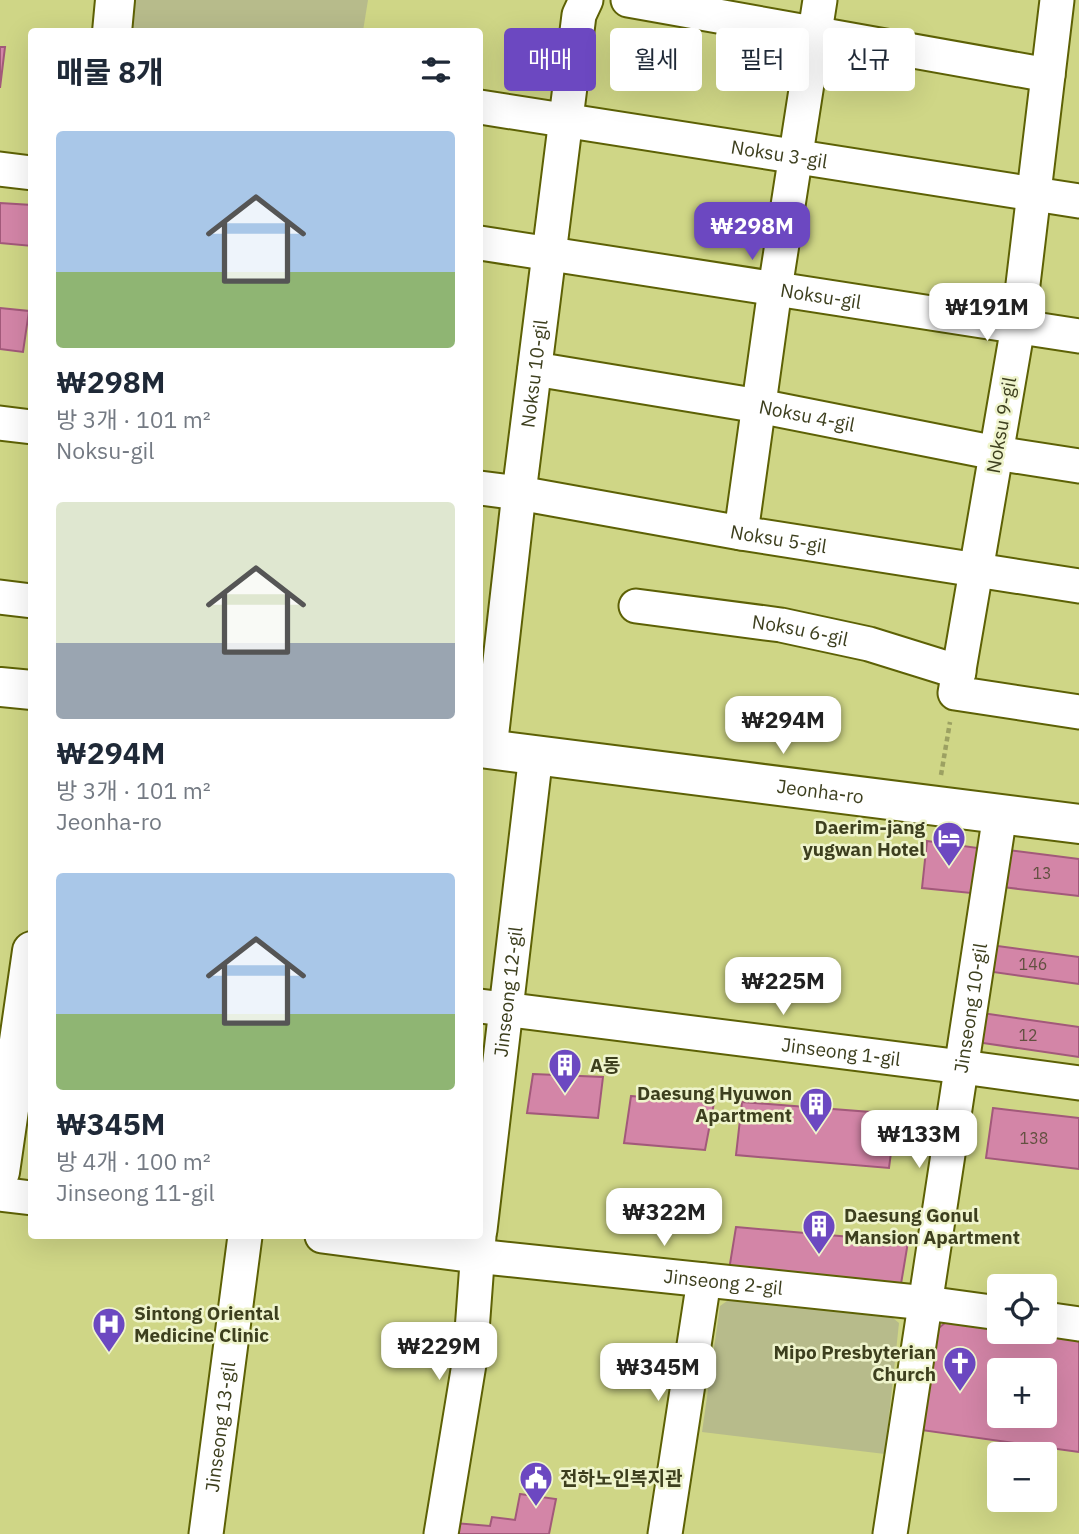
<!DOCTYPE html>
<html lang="ko">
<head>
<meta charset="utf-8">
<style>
  body { margin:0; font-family:"IBM Plex Sans","Noto Sans KR",sans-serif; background:#f2f2f3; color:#1f2937; height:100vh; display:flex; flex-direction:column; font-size:26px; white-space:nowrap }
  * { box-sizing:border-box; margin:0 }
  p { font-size:23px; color:#747a83 }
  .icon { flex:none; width:38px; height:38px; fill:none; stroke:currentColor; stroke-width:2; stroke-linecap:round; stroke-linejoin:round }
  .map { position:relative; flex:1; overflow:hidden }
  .sheet { position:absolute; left:28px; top:28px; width:455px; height:1211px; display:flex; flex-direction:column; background:#fff; border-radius:7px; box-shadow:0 7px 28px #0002 }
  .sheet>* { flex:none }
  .top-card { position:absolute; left:504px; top:28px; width:469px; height:63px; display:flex; gap:14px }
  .controls { position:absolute; left:987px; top:1274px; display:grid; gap:14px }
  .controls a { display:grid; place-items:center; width:70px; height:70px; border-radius:7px; background:#fff; box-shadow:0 7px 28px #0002; font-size:35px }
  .price { position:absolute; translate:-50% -60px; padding:0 16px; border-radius:14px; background:#fff; color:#222; font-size:23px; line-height:46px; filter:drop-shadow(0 2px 4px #0008) }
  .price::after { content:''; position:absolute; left:50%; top:42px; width:21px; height:16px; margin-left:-10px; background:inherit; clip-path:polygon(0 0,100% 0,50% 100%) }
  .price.current { background:#6c48c1; color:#fff }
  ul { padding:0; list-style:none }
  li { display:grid; align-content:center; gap:14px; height:371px; padding:0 28px }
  li span { display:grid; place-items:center; height:217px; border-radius:7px; color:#555 }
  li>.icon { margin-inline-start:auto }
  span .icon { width:126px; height:126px; fill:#fffc; stroke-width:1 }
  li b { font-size:30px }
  h2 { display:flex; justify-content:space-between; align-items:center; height:84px; padding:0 28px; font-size:30px }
  .tag { padding:0 24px; border-radius:7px; background:#fff; box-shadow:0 7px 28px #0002; font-size:24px; line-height:63px }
  .tag.current { background:#6c48c1; color:#fff }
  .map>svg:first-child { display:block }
</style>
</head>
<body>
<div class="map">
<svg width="1079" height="1534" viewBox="0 0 1079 1534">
  <rect width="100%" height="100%" fill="#cfd686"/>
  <!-- green -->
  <g fill="#b7bb8b">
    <polygon points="131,0 368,0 363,31 126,32"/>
    <polygon points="734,1296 882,1309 899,1323 885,1454 702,1432 720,1306"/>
  </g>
  <!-- building -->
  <g fill="#d385a7" stroke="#a2597a" stroke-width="2" fill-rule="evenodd">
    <polygon points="0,47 5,47 0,88"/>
    <polygon points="0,203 32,205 32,246 0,243"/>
    <polygon points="0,308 29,311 23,352 0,349"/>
    <polygon points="927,841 978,848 971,893 922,888"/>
    <polygon points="1008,850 1079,859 1079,896 1002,887"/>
    <polygon points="990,945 1079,957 1079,984 986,971"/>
    <polygon points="982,1013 1079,1027 1079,1057 976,1042"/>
    <polygon points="533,1074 603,1077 598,1118 527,1113"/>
    <polygon points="631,1096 714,1103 705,1150 624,1143"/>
    <polygon points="742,1102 896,1114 889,1168 736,1155"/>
    <polygon points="993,1108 1079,1118 1079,1169 986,1158"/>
    <polygon points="736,1227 908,1242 901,1284 729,1270"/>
    <path d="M952 1317 999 1323V1332H1045L1079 1335V1452L914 1429 928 1337ZM999 1370H1045V1416H999Z"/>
    <polygon points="520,1494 556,1499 549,1534 453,1534 455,1523 490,1526 492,1517 515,1520"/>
  </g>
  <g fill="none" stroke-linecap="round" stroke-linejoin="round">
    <defs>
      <g id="minor">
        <polyline points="628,0 1048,75"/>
        <polyline points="1057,0 1018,326 955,693 1079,712"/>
        <path id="s1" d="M480 107 1079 201"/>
        <polyline points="0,169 32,173"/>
        <path id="s2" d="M480 243 1079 336"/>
        <path id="s3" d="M535 369 759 406 996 453 1079 466"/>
        <polyline points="0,423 32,427"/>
        <path id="s4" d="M480 488 519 493 741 533 1079 586"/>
        <polyline points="741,533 775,289 820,0"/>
        <polyline points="0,597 32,601"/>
        <path id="s5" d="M636 606 781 625 869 644 959 672"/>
        <path id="s6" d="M490 749 519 493 579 15 586 0"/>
        <path id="s7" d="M480 1006 962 1067 1079 1083"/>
        <polyline points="0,1194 32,1198"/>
        <path id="s8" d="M480 1230 536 754"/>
        <path id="s9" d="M322 1236 476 1256 926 1303 999 1313"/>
        <polyline points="1045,1319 1079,1324"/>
        <path id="s10" d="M206 1534 245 1236"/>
        <polyline points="441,1534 470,1358 479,1236"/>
        <polyline points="665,1534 704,1280"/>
        <path id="s11" d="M890 1534 1000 814"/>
      </g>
      <g id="tertiary">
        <polyline points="112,32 115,0"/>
        <polyline points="0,687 32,690"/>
        <path id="s12" d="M480 748 1079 824"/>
        <polyline points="0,1172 32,951"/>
      </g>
    </defs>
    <!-- minor casing -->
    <use href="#minor" stroke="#5d6105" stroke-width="37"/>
    <!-- tertiary casing -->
    <use href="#tertiary" stroke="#5d6105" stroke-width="42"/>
    <!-- path -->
    <polyline stroke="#9ca162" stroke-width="4.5" stroke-dasharray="5 3.5" stroke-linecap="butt" points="941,775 950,722"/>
    <!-- minor -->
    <use href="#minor" stroke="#fff" stroke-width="33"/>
    <!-- tertiary -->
    <use href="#tertiary" stroke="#fff" stroke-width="38"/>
  </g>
  <!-- icons -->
  <defs>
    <symbol id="hotel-pin" viewBox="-11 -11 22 30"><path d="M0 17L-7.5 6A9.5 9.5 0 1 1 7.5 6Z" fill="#6c48c1" stroke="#eff4cc"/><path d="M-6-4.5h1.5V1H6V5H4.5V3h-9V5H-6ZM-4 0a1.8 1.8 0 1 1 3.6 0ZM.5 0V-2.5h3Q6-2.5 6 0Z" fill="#fff"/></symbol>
    <symbol id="building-pin" viewBox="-11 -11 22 30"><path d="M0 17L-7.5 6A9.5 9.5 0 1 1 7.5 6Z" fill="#6c48c1" stroke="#eff4cc"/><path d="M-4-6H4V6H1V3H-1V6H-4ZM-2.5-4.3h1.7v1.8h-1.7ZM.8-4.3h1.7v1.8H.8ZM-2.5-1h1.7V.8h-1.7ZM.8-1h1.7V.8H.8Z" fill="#fff"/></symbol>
    <symbol id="hospital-pin" viewBox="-11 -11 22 30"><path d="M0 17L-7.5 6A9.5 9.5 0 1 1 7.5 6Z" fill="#6c48c1" stroke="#eff4cc"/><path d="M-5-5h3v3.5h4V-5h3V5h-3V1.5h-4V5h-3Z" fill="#fff"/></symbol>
    <symbol id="church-pin" viewBox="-11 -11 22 30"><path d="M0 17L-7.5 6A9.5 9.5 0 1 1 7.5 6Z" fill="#6c48c1" stroke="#eff4cc"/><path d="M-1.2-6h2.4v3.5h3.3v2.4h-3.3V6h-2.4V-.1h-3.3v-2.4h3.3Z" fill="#fff"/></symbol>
    <symbol id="civic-pin" viewBox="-11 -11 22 30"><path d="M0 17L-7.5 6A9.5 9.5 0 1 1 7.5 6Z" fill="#6c48c1" stroke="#eff4cc"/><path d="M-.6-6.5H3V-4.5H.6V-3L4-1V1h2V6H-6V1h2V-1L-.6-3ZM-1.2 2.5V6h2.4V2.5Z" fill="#fff"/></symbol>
  </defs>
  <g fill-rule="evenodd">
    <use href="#hotel-pin" x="930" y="819" width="38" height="52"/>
    <use href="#building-pin" x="546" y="1046" width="38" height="52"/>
    <use href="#building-pin" x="797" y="1085" width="38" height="52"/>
    <use href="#building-pin" x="800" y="1207" width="38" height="52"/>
    <use href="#hospital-pin" x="90" y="1305" width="38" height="52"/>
    <use href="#church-pin" x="941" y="1344" width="38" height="52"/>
    <use href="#civic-pin" x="517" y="1459" width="38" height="52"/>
  </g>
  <g text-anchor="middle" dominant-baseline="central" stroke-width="5" stroke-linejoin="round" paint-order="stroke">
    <!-- number labels -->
    <g font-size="16" fill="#625040">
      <text x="1042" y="873">13</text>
      <text x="1033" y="964">146</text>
      <text x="1028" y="1035">12</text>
      <text x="1034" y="1138">138</text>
    </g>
    <!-- street labels -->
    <g font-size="19" fill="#3d3f1e" stroke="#eff4cc">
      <text stroke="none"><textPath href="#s1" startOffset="303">Noksu 3-gil</textPath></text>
      <text stroke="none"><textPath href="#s2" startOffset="345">Noksu-gil</textPath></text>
      <text stroke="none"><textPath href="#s6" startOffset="378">Noksu 10-gil</textPath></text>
      <text stroke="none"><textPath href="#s3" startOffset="276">Noksu 4-gil</textPath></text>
      <text transform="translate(1001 425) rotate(-80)">Noksu 9-gil</text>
      <text stroke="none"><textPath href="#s4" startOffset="303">Noksu 5-gil</textPath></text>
      <text stroke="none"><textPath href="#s5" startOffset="166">Noksu 6-gil</textPath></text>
      <text stroke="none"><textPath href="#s12" startOffset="343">Jeonha-ro</textPath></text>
      <text stroke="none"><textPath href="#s8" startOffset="240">Jinseong 12-gil</textPath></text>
      <text stroke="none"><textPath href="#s11" startOffset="532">Jinseong 10-gil</textPath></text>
      <text stroke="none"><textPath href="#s7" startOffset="364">Jinseong 1-gil</textPath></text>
      <text stroke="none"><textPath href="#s9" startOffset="404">Jinseong 2-gil</textPath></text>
      <text stroke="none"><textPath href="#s10" startOffset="108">Jinseong 13-gil</textPath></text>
    </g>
    <!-- poi labels -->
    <g font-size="19" font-weight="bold" fill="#3d3f1e" stroke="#eff4cc" text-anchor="start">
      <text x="925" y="827" text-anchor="end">Daerim-jang<tspan x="925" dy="22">yugwan Hotel</tspan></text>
      <text x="590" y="1065">A동</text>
      <text x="792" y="1093" text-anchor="end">Daesung Hyuwon<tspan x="792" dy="22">Apartment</tspan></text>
      <text x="844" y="1215">Daesung Gonul<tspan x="844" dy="22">Mansion Apartment</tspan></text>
      <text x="134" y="1313">Sintong Oriental<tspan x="134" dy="22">Medicine Clinic</tspan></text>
      <text x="936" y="1352" text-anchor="end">Mipo Presbyterian<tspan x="936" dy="22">Church</tspan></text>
      <text x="560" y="1478">전하노인복지관</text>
    </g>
  </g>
</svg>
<div class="controls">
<a><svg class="icon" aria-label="locate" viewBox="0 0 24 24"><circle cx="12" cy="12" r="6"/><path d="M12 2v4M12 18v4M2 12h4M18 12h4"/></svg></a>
<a>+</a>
<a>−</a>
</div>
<b class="price current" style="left:752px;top:262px">₩298M</b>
<b class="price" style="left:987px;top:343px">₩191M</b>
<b class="price" style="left:783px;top:756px">₩294M</b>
<b class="price" style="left:783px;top:1017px">₩225M</b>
<b class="price" style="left:919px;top:1170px">₩133M</b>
<b class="price" style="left:664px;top:1248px">₩322M</b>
<b class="price" style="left:439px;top:1382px">₩229M</b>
<b class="price" style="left:658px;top:1403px">₩345M</b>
<div class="top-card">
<a class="tag current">매매</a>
<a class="tag">월세</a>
<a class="tag">필터</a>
<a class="tag">신규</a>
</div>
<section class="sheet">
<h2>매물 8개<svg class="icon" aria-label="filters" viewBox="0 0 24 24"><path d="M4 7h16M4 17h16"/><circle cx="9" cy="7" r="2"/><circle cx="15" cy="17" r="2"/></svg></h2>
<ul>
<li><span style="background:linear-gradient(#a9c7e8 65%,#8fb573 0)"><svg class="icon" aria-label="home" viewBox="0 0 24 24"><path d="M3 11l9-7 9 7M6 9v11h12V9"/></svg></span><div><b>₩298M</b><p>방 3개 · 101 m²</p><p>Noksu-gil</p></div></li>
<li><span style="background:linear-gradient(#dfe7d0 65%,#9aa5b1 0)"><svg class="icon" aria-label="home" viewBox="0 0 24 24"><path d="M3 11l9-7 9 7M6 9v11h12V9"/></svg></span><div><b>₩294M</b><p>방 3개 · 101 m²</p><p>Jeonha-ro</p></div></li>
<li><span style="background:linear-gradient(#a9c7e8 65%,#8fb573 0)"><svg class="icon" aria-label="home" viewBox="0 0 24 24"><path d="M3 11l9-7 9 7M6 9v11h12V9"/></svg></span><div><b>₩345M</b><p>방 4개 · 100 m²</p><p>Jinseong 11-gil</p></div></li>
</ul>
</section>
</div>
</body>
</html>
